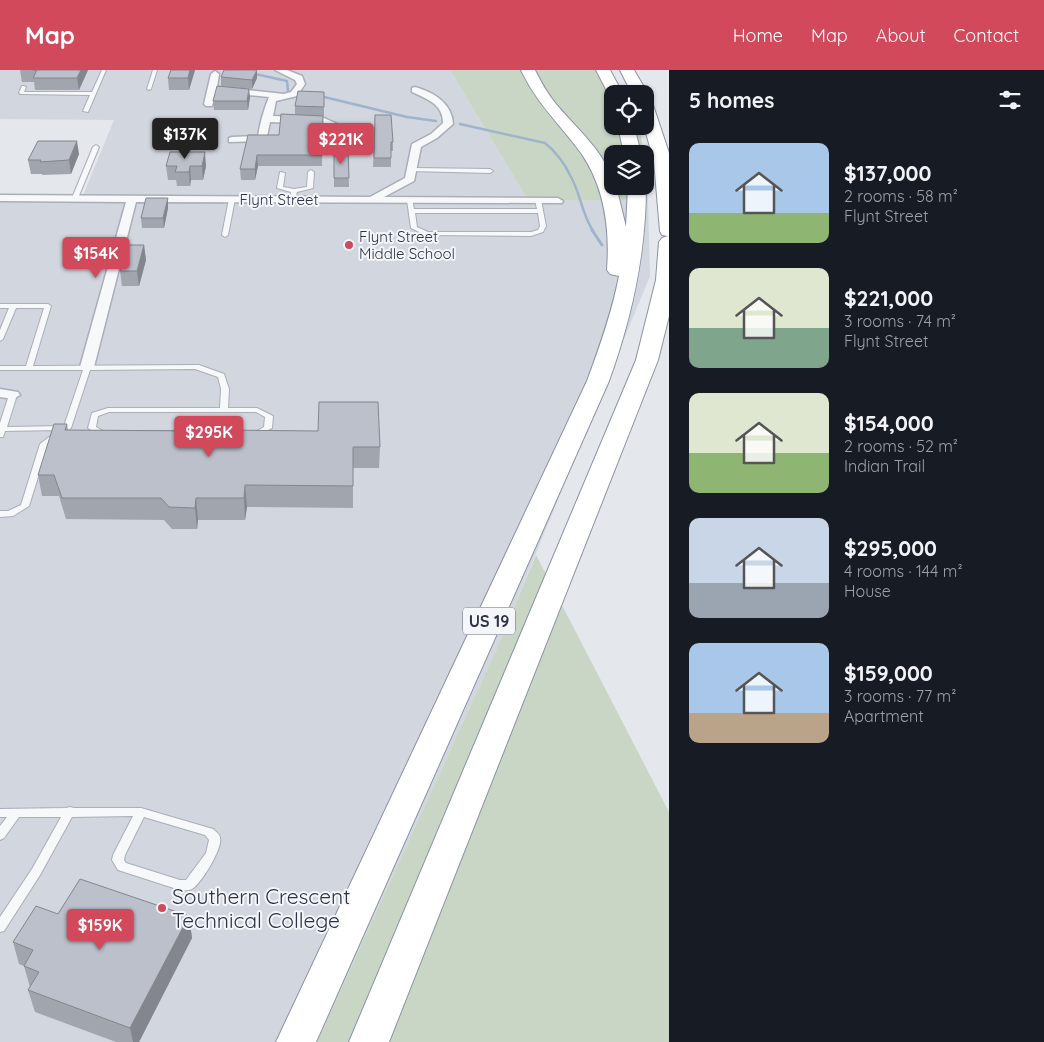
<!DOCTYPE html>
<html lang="en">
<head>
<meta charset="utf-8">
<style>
  body { margin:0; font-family:Quicksand,sans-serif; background:#20242c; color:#f1f3f6; height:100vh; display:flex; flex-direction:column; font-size:19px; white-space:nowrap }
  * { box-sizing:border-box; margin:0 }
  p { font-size:16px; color:#9ea1a6 }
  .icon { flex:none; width:28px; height:28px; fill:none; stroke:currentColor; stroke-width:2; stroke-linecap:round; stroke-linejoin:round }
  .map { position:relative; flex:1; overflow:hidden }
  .details { display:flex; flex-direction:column; background:#171b24; width:375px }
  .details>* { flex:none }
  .tools { position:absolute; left:604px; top:15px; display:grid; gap:10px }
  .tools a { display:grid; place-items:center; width:50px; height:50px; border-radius:10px; background:#171b24; box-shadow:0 1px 4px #0004; font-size:25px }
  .price { position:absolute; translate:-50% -42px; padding:0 11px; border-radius:5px; background:#d1495b; color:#fff; font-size:16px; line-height:32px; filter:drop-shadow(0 1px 2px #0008) }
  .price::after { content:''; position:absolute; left:50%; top:30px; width:15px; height:11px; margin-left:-8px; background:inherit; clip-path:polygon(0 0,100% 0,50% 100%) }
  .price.selected { background:#222; color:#fff }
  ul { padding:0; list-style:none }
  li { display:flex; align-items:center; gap:15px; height:125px; padding:0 20px }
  li span { display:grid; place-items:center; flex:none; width:140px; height:100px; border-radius:10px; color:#555 }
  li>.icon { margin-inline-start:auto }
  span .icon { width:60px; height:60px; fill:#fffc; stroke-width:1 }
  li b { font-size:21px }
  h2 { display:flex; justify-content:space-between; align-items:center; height:60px; padding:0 20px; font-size:21px }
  header { display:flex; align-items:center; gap:30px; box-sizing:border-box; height:70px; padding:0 25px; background:#d1495b; color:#fff }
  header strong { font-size:24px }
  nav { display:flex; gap:28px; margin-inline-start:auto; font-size:18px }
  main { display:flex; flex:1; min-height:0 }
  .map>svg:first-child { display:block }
</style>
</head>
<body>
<header>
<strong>Map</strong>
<nav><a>Home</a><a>Map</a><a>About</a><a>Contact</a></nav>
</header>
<main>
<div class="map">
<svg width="669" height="972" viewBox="0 0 669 972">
  <rect width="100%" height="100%" fill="#e4e7ec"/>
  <!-- built -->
  <polygon fill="#d2d6de" points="0,0 450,0 528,130 648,131 650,206 497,578 317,972 0,972 0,128 82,128 114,50 0,49"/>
  <!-- green -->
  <g fill="#c9d6c5">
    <polygon points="450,0 609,0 624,24 612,24 612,56 640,56 643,84 612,84 612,116 645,116 645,102 648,131 528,130"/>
    <polygon points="536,485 669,742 669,972 317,972 497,578"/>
  </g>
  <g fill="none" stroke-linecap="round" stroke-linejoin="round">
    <!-- stream-far1 -->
    <g stroke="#9fb4cc" stroke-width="2.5">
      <polyline points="254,0 251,3 287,11 288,21"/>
      <polyline points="320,26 407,47 436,51"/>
      <path d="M460 54 545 73C556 82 565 94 571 107 581 125 581 142 593 161"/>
    </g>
    <!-- stream -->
    <polyline stroke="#9fb4cc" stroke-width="3" points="592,160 602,175"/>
    <defs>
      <g id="service">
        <polygon points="102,0 106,0 88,42 83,41 90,25 21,24 19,23 22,16 24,16 26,17 24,22 92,22"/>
        <polygon points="153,0 157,0 151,19 149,20 147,19"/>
        <polygon points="96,75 99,77 78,128 73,129 72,128 93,77"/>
        <polygon points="412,98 490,99 493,101 490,103 410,101 409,100"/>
        <polygon points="311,100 314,102 313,118 297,122 295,130 290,129 291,122 277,118 280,102 285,103 283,117 294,119 307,117 308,102"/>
        <polygon points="232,127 235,129 228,165 225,167 222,165 229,129"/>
        <path d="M538 128 541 130 546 156 543 162 531 166 425 165 411 158 407 130 412 129 414 139H537L535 130ZM415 143H538L540 156 538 160 531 162H428L417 157Z"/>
        <path d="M0 234H48L51 236 33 296 199 295 224 304 229 319 228 338H257L273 346 272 358 256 366H101L88 358 92 343 108 338H220L221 319 218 307 195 299 90 300 71 358 48 375 29 436 13 446 0 447V441H8L21 435 40 374 58 360 5 361 3 367H0V353L9 325 13 323 17 325 7 357 64 356 83 300H0V296H26L44 238H16L3 269 0 271V260L9 238H0ZM109 342H256L265 347 264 357 255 362H105L96 357 98 346Z"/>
        <path d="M70 737 74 738H141L213 759C215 761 220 764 220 768 223 778 201 814 192 819 188 821 184 820 180 820L118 800 112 790 113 785 133 746 72 747 40 805 4 861 0 862V847L32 799 61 747H19L4 768 0 770V756L7 747H0V739L66 738ZM144 747 205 765 209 770 206 783 186 810H180L126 793 124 790 125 785Z"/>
      </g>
      <g id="minor">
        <path d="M275 0H287L302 6 305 14 297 26 276 31 273 46 324 48 342 56 343 84H335L334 82V59L322 54 270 52 266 71 229 72V68L232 67 258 66C260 53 264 39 269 27L216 22 212 36H206L204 34 211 4 215 1 219 4 217 17 284 24 291 22 297 14 295 10Z"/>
        <path d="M415 17C433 22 452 33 453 54L437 68 421 77 414 111 384 127 558 128 563 131 562 133 136 132 94 297 87 301 82 300 80 297 126 132 0 131V125L370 127 405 108 412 74 431 64 443 53C443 34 427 29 412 22V18Z"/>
        <polygon points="0,319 18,322 20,325 13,329 0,327"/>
      </g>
      <g id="motorway">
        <path d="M521 0H535C541 12 547 23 556 34 573 55 612 88 612 116H616L626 157 628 116H646C646 184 632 247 609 311L316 972H276L587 311C600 276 612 242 619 206L610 204 607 200C610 159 605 118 581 83 559 53 537 34 521 0Z"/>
        <polygon points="596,0 610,0 623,24 612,24 612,28 610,27"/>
        <polygon points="620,0 634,0 648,24 645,27 645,24 632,24"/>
        <polygon points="645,30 651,32 653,35 669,83 669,246 658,290 389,972 349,972 636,290 656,210 659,172 662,168 668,166 662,165 660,161 654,91 644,56"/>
        <polygon points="618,56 634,56 641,84 624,84"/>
      </g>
    </defs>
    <!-- service casing -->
    <use href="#service" stroke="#a9aeb7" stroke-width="2"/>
    <!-- minor casing -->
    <use href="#minor" stroke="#a9aeb7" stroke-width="3"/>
    <!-- motorway casing -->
    <use href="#motorway" stroke="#8b94a3" stroke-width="2"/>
    <!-- service -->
    <use href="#service" fill="#f7f8fa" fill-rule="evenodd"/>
    <!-- minor -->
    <use href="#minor" fill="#f7f8fa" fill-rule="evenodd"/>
    <!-- motorway -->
    <use href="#motorway" fill="#fff" fill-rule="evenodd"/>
  </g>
  <!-- wall -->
  <g fill="#a1a5ae">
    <polygon points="20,0 88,0 79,20 35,20 34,12 22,12"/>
    <polygon points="171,0 195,0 189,20 169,20 168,8"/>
    <polygon points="221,7 257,8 252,19 221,16"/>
    <polygon points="324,22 324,46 321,46 323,46 322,96 258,96 255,110 241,110 240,99 279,65 295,45 295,36"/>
    <polygon points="250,27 248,40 214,40 213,31"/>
    <polygon points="375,45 393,72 393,81 391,81 391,97 373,97"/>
    <polygon points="334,81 348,81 349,117 334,117"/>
    <polygon points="79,84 71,104 42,105 42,104 31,104 28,90"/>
    <polygon points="166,96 206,96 203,110 191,110 190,116 177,116 176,110 168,110"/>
    <polygon points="168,128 168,138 164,158 142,158 141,148"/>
    <polygon points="144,175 146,190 139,216 122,216 120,201"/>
    <polygon points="67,354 68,360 220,360 380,377 379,398 353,398 353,438 247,437 245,450 198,450 197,459 172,459 164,450 66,449 59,426 42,426 38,405"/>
    <polygon points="58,844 189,846 192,868 139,972 116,972 35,942 28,920 30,917 24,896 19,894 13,872"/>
  </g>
  <!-- shaded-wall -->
  <g fill="#83868d">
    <polygon points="81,0 88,0 79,20 77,8"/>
    <polygon points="190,0 195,0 189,20 188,8"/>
    <polygon points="257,0 257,8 252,19 252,10"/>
    <polygon points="249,19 250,27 248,40 247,31"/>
    <polygon points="77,71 79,84 71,104 69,90"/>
    <polygon points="205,82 206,96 203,110 202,96"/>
    <polygon points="257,85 258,96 255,110 255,99"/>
    <polygon points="190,96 191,110 190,116 189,102"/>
    <polygon points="168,128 168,138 164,158 163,148"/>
    <polygon points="144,175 146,190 139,216 137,201"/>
    <polygon points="219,349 221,370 218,360"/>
    <polygon points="245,415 247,437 245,450 244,428"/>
    <polygon points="196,428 198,450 197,459 195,438"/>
    <polygon points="189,846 192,868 139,972 133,972 130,958"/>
  </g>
  <!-- building -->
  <g fill="#bbc0ca" stroke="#83868d">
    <polygon points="33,0 81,0 77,8 33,8 37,0"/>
    <polygon points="171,0 190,0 188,8 168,8"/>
    <polygon points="224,0 257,0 252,10 221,7"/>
    <polygon points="217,16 249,19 247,31 213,31"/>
    <polygon points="298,21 324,22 324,37 295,36"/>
    <polygon points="281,44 323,46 322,85 257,85 255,99 240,99 248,65 279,65"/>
    <polygon points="375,45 391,45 393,72 391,72 391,88 374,88"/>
    <polygon points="38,71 77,71 69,90 40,92 41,90 28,90"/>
    <polygon points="334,81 348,81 349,108 334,108"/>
    <polygon points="170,82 205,82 202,96 190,96 189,102 175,102 177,96 166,96"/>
    <polygon points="146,128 168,128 163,148 141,148"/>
    <polygon points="128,175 144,175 137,201 120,201"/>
    <polygon points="319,332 378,332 380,377 353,377 353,416 245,415 244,428 196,428 195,438 169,437 161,428 62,428 54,405 38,405 54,354 67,354 65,360 202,361 204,349 219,349 218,360 318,361"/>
    <polygon points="80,809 189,846 130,958 28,920 39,902 24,896 33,880 13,872 36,836 58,844"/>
  </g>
  <!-- markers -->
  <g fill="#d1495b" stroke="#f4f6f9" stroke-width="2">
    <circle cx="349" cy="175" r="5"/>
    <circle cx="162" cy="838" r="5"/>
  </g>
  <g text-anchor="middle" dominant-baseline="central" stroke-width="4" stroke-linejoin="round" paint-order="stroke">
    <!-- far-street labels -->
    <g font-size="15" fill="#2b3445" stroke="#f4f6f9">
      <text x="279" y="129">Flynt Street</text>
    </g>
    <!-- far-poi labels -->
    <g font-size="15" fill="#2b3445" stroke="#f4f6f9" text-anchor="start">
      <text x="359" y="166">Flynt Street<tspan x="359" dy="17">Middle School</tspan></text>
    </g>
    <!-- shield labels -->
    <rect fill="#f4f6f9" stroke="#676e7b" stroke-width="1" x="463" y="537.5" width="52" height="27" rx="4"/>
    <g font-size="16" font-weight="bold" fill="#2b3445">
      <text x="489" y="551">US 19</text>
    </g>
    <!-- near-poi labels -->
    <g font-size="21" fill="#2b3445" stroke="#f4f6f9" text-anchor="start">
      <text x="172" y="826">Southern Crescent<tspan x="172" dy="24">Technical College</tspan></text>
    </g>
  </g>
</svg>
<div class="tools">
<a><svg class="icon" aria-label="locate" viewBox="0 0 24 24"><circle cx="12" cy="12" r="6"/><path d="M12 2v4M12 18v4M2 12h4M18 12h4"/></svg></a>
<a><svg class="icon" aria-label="layers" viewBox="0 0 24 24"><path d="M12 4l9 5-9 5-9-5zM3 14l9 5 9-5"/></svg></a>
</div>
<b class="price selected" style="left:185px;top:90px">$137K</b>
<b class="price" style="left:341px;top:95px">$221K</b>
<b class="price" style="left:96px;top:209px">$154K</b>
<b class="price" style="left:209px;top:388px">$295K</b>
<b class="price" style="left:100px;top:881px">$159K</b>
</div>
<section class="details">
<h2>5 homes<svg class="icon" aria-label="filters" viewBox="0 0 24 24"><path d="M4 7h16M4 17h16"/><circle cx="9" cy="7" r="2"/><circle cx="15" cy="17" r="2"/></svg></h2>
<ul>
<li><span style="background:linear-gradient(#a9c7e8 70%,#8fb573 0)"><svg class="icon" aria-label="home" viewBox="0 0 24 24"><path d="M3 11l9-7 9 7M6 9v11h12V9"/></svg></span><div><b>$137,000</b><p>2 rooms · 58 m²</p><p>Flynt Street</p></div></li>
<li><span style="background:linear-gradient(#dfe7d0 60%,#7fa58c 0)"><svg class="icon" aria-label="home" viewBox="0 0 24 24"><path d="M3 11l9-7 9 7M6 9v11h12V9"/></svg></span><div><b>$221,000</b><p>3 rooms · 74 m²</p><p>Flynt Street</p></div></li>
<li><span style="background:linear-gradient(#dfe7d0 60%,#8fb573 0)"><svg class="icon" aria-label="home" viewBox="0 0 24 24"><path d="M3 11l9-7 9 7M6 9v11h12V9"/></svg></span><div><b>$154,000</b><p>2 rooms · 52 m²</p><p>Indian Trail</p></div></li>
<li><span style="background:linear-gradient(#c9d6e8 65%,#9aa5b1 0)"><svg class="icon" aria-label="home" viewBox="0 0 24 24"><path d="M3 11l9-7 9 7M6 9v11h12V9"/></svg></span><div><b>$295,000</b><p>4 rooms · 144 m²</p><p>House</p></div></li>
<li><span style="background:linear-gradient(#a9c7e8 70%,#b9a48a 0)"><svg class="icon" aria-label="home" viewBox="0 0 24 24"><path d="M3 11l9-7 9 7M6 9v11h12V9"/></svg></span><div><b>$159,000</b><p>3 rooms · 77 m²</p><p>Apartment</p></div></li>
</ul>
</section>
</main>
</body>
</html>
